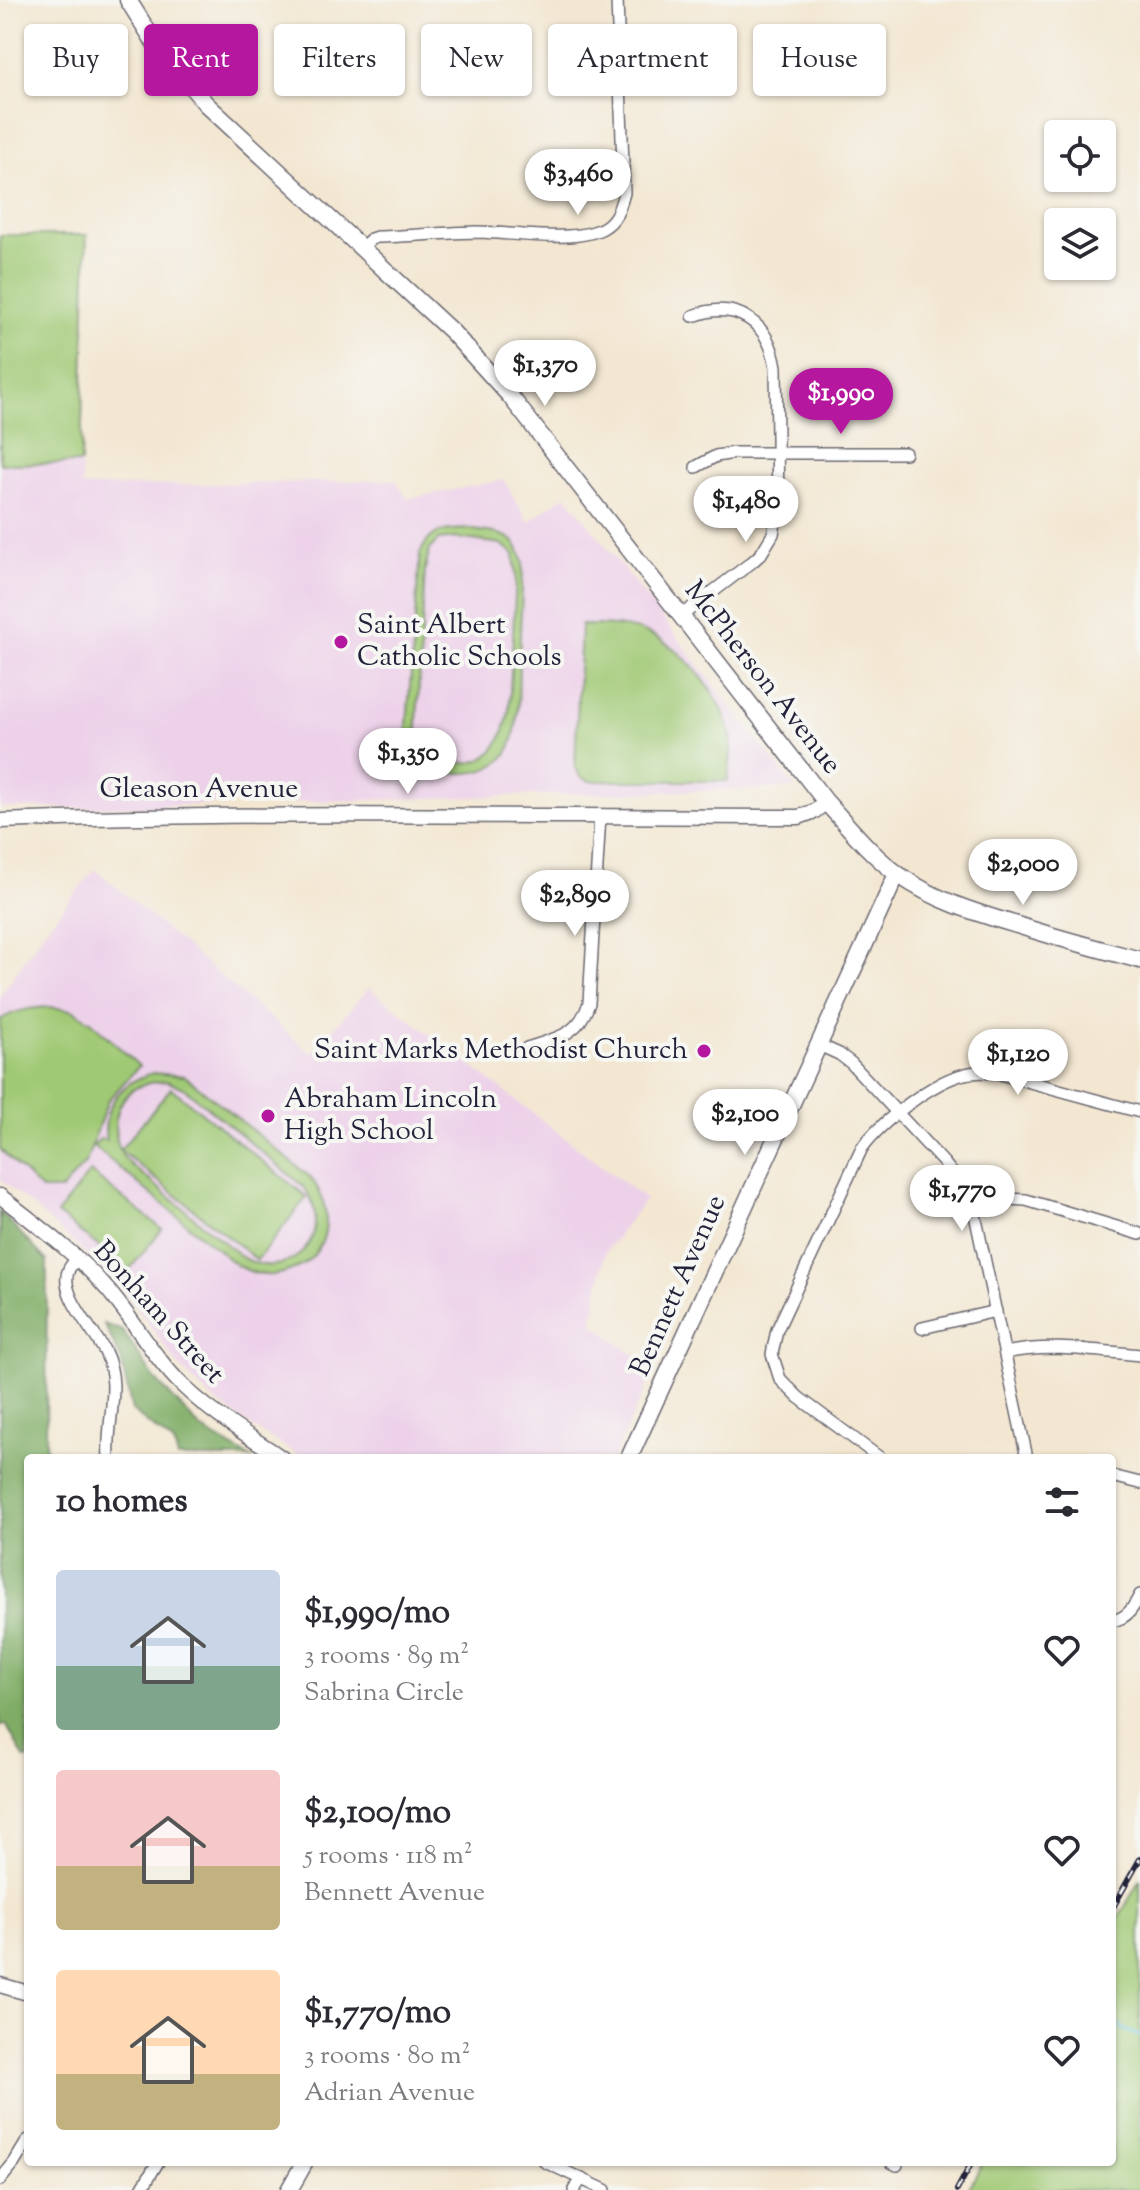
<!DOCTYPE html>
<html lang="en">
<head>
<meta charset="utf-8">
<style>
  body { margin:0; font-family:"Sorts Mill Goudy",serif; background:#f2f2f3; color:#2b2b33; height:100vh; display:flex; flex-direction:column; font-size:30px; white-space:nowrap }
  * { box-sizing:border-box; margin:0 }
  p { font-size:26px; color:#7c7c81 }
  .icon { flex:none; width:44px; height:44px; fill:none; stroke:currentColor; stroke-width:2; stroke-linecap:round; stroke-linejoin:round }
  .map { position:relative; flex:1; overflow:hidden }
  .sheet { position:absolute; left:24px; top:1454px; width:1092px; height:712px; display:flex; flex-direction:column; background:#fff; border-radius:8px; box-shadow:0 2px 6px #0004 }
  .sheet>* { flex:none }
  .top-card { position:absolute; left:24px; top:24px; width:1092px; height:72px; display:flex; gap:16px }
  .fabs { position:absolute; left:1044px; top:120px; display:grid; gap:16px }
  .fabs a { display:grid; place-items:center; width:72px; height:72px; border-radius:8px; background:#fff; box-shadow:0 2px 6px #0004; font-size:40px }
  .price { position:absolute; translate:-50% -68px; padding:0 18px; border-radius:28px; background:#fff; color:#222; font-size:26px; line-height:52px; filter:drop-shadow(0 2px 4px #0008) }
  .price::after { content:''; position:absolute; left:50%; top:48px; width:24px; height:18px; margin-left:-12px; background:inherit; clip-path:polygon(0 0,100% 0,50% 100%) }
  .price.selected { background:#b5179e; color:#fff }
  ul { padding:0; list-style:none }
  li { display:flex; align-items:center; gap:24px; height:200px; padding:0 32px }
  li span { display:grid; place-items:center; flex:none; width:224px; height:160px; border-radius:8px; color:#555 }
  li>.icon { margin-inline-start:auto }
  span .icon { width:96px; height:96px; fill:#fffc; stroke-width:1 }
  li b { font-size:34px }
  h2 { display:flex; justify-content:space-between; align-items:center; height:96px; padding:0 32px; font-size:34px }
  .chip { padding:0 28px; border-radius:8px; background:#fff; box-shadow:0 2px 6px #0004; font-size:28px; line-height:72px }
  .chip.selected { background:#b5179e; color:#fff }
  .map>svg:first-child { display:block }
</style>
</head>
<body>
<div class="map">
<svg width="1140" height="2190" viewBox="0 0 1140 2190">
  <rect width="100%" height="100%" fill="#f6f6f2"/>
  <filter id="ink" filterUnits="userSpaceOnUse"><feTurbulence type="fractalNoise" baseFrequency=".0125" numOctaves="2"/><feDisplacementMap in="SourceGraphic" scale="16" xChannelSelector="R" yChannelSelector="G"/><feConvolveMatrix kernelMatrix="1 2 1 2 8 2 1 2 1" color-interpolation-filters="sRGB"/></filter>
  <filter id="wash" filterUnits="userSpaceOnUse"><feTurbulence type="fractalNoise" baseFrequency=".006" numOctaves="4" result="noise"/><feDisplacementMap in="SourceGraphic" scale="32" xChannelSelector="R" yChannelSelector="G"/><feGaussianBlur stdDeviation="1.8" result="paint"/><feColorMatrix in="noise" values="0 0 0 0 0 0 0 0 0 0 0 0 0 0 0 0 0 1.4 0 .05"/><feComposite in="paint" operator="in"/></filter>
  <g filter="url(#wash)">
    <rect width="100%" height="100%" fill="#f3e7d2"/>
    <!-- built -->
    <g fill="#edd1e9">
      <polygon points="81,463 82,487 396,480 407,499 504,480 528,522 566,495 795,788 75,808 0,808 0,464"/>
      <polygon points="95,869 311,1053 369,988 645,1199 605,1253 592,1323 654,1370 613,1458 304,1458 254,1428 213,1400 178,1365 135,1305 112,1278 43,1215 0,1179 0,996 45,930"/>
    </g>
    <!-- green -->
    <g fill="#a0c974" stroke="#617658" stroke-width="2" fill-rule="evenodd">
      <polygon points="0,235 87,235 81,463 0,464"/>
      <path d="M469 529C498 535 517 530 523 563 522 596 520 629 519 662 518 688 521 731 507 753 494 773 467 776 445 771 425 766 412 759 406 738L420 553C433 527 444 531 469 529ZM457 538 501 544 514 554 516 578 509 710C500 761 478 771 429 758L420 745 417 722 425 569 430 549 438 540Z"/>
      <path d="M581 625C605 625 632 625 654 636 688 653 725 700 731 737 733 751 729 767 728 781H589L580 776 575 766Z"/>
      <path d="M49 1007 72 1010 92 1022 139 1066 108 1100 86 1162 62 1190H41L0 1149V1020C15 1010 32 1008 49 1007Z"/>
      <path d="M153 1073 185 1076 309 1176C333 1203 334 1250 297 1268 287 1272 277 1276 266 1275 255 1274 246 1270 236 1265L93 1146 101 1138 106 1141C101 1107 120 1082 153 1073ZM166 1081 184 1088 303 1186C327 1216 315 1260 274 1265 263 1267 253 1262 243 1258L130 1164 122 1155 121 1151 257 1260 307 1197 171 1088 120 1150C110 1125 116 1092 146 1084 152 1082 160 1082 166 1081Z"/>
      <polygon points="90,1172 162,1229 129,1270 57,1214"/>
      <polygon points="1140,1879 1140,2190 968,2190 983,2162 1112,2162 1112,1930"/>
    </g>
    <!-- forest -->
    <g fill="#80ad66" stroke="#516850" stroke-width="2">
      <polygon points="0,1212 47,1261 46,1458 28,1458 28,1759 24,1758 6,1724 0,1727"/>
      <polygon points="104,1324 123,1331 154,1378 201,1429 251,1458 178,1458 174,1444 132,1411 121,1359"/>
    </g>
    <g fill="none" stroke-linecap="round" stroke-linejoin="round">
      <!-- stream -->
      <polyline stroke="#5cc5d9" stroke-width="3" points="1112,2020 1125,2030 1140,2036"/>
    </g>
  </g>
  <g filter="url(#ink)">
    <g fill="none" stroke-linecap="round" stroke-linejoin="round">
      <defs>
        <g id="minor">
          <path d="M361 248 371 239 377 237C410 236 443 233 475 232 509 232 575 244 603 228 617 220 620 207 624 193L617 0"/>
          <polyline points="696,467 716,456 734,453 905,453"/>
          <path d="M681 616 752 562 761 554 773 534 778 507 776 367C769 323 737 299 693 316"/>
          <polyline points="819,1045 839,1054 851,1063 943,1162 971,1196 1027,1458"/>
          <path d="M527 1048C557 1038 579 1035 589 1003L600 815"/>
          <polyline points="975,1207 1007,1199 1026,1200 1140,1234"/>
          <path d="M77 1259C74 1262 71 1265 69 1269 57 1293 95 1331 105 1352 122 1385 106 1422 109 1458"/>
          <polyline points="922,1328 996,1311"/>
          <path d="M1005 1353C1049 1343 1095 1351 1140 1355"/>
          <path d="M880 1458 798 1397 780 1379 772 1354 777 1330 862 1148C881 1122 933 1081 965 1074 976 1071 986 1072 997 1073L1140 1112"/>
          <polyline points="1112,1476 1140,1483"/>
          <path d="M1112 1621C1128 1618 1133 1608 1140 1595"/>
          <polyline points="545,2162 605,2190"/>
          <polyline points="891,2162 897,2165"/>
          <polyline points="0,2180 14,2163 28,2140"/>
          <polyline points="141,2190 158,2162"/>
          <polyline points="574,2190 581,2179"/>
        </g>
        <g id="tertiary">
          <path d="M0 821C266 811 533 817 799 817L815 811 826 802"/>
          <path d="M0 1196C37 1225 76 1253 107 1289 134 1320 153 1357 183 1386 212 1414 248 1435 282 1458"/>
          <polyline points="0,1985 28,1993"/>
        </g>
        <g id="secondary">
          <path d="M128 0 155 43 206 104 452 332 510 396 826 802C849 827 872 856 899 875 934 900 976 913 1017 925 1057 938 1099 949 1140 960"/>
          <polyline points="629,1458 897,874"/>
          <polyline points="289,2190 305,2162"/>
        </g>
      </defs>
      <!-- minor casing -->
      <use href="#minor" stroke="#6b6770" stroke-width="14"/>
      <!-- tertiary casing -->
      <use href="#tertiary" stroke="#6b6770" stroke-width="17"/>
      <!-- secondary casing -->
      <use href="#secondary" stroke="#6b6770" stroke-width="19"/>
      <!-- minor -->
      <use href="#minor" stroke="#fff" stroke-width="11"/>
      <!-- tertiary -->
      <use href="#tertiary" stroke="#fff" stroke-width="14"/>
      <!-- secondary -->
      <use href="#secondary" stroke="#fff" stroke-width="16"/>
      <defs>
        <g id="rail">
          <polyline points="1112,1909 1140,1859"/>
          <polyline points="957,2190 972,2162"/>
        </g>
      </defs>
      <!-- rail casing -->
      <use href="#rail" stroke="#22223b" stroke-width="6"/>
      <!-- rail -->
      <use href="#rail" stroke="#f6f6f2" stroke-width="3" stroke-dasharray="9" stroke-linecap="butt"/>
    </g>
  </g>
  <!-- markers -->
  <g fill="#b5179e" stroke="#f6f6f2" stroke-width="3">
    <circle cx="341" cy="642" r="8"/>
    <circle cx="704" cy="1051" r="8"/>
    <circle cx="268" cy="1116" r="8"/>
  </g>
  <g text-anchor="middle" dominant-baseline="central" stroke-width="8" stroke-linejoin="round" paint-order="stroke">
    <!-- poi labels -->
    <g font-size="28" fill="#22223b" stroke="#f6f6f2" text-anchor="start">
      <text x="357" y="626">Saint Albert<tspan x="357" dy="32">Catholic Schools</tspan></text>
      <text x="688" y="1051" text-anchor="end">Saint Marks Methodist Church</text>
      <text x="284" y="1100">Abraham Lincoln<tspan x="284" dy="32">High School</tspan></text>
    </g>
    <!-- street labels -->
    <g font-size="28" fill="#22223b" stroke="#f6f6f2">
      <text transform="translate(762 678) rotate(52)">McPherson Avenue</text>
      <text x="199" y="790">Gleason Avenue</text>
      <text transform="translate(679 1286) rotate(-66)">Bennett Avenue</text>
      <text transform="translate(158 1313) rotate(48)">Bonham Street</text>
    </g>
  </g>
</svg>
<div class="fabs">
<a><svg class="icon" aria-label="locate" viewBox="0 0 24 24"><circle cx="12" cy="12" r="6"/><path d="M12 2v4M12 18v4M2 12h4M18 12h4"/></svg></a>
<a><svg class="icon" aria-label="layers" viewBox="0 0 24 24"><path d="M12 4l9 5-9 5-9-5zM3 14l9 5 9-5"/></svg></a>
</div>
<b class="price" style="left:578px;top:217px">$3,460</b>
<b class="price" style="left:545px;top:408px">$1,370</b>
<b class="price selected" style="left:841px;top:436px">$1,990</b>
<b class="price" style="left:746px;top:544px">$1,480</b>
<b class="price" style="left:408px;top:796px">$1,350</b>
<b class="price" style="left:1023px;top:907px">$2,000</b>
<b class="price" style="left:575px;top:938px">$2,890</b>
<b class="price" style="left:1018px;top:1097px">$1,120</b>
<b class="price" style="left:745px;top:1157px">$2,100</b>
<b class="price" style="left:962px;top:1233px">$1,770</b>
<div class="top-card">
<a class="chip">Buy</a>
<a class="chip selected">Rent</a>
<a class="chip">Filters</a>
<a class="chip">New</a>
<a class="chip">Apartment</a>
<a class="chip">House</a>
</div>
<section class="sheet">
<h2>10 homes<svg class="icon" aria-label="filters" viewBox="0 0 24 24"><path d="M4 7h16M4 17h16"/><circle cx="9" cy="7" r="2"/><circle cx="15" cy="17" r="2"/></svg></h2>
<ul>
<li><span style="background:linear-gradient(#c9d6e8 60%,#7fa58c 0)"><svg class="icon" aria-label="home" viewBox="0 0 24 24"><path d="M3 11l9-7 9 7M6 9v11h12V9"/></svg></span><div><b>$1,990/mo</b><p>3 rooms · 89 m²</p><p>Sabrina Circle</p></div><svg class="icon" aria-label="heart" viewBox="0 0 24 24"><path d="M12 20l-8-8c-3-5 5-10 8-4 3-6 11-1 8 4z"/></svg></li>
<li><span style="background:linear-gradient(#f6c9c9 60%,#c2b280 0)"><svg class="icon" aria-label="home" viewBox="0 0 24 24"><path d="M3 11l9-7 9 7M6 9v11h12V9"/></svg></span><div><b>$2,100/mo</b><p>5 rooms · 118 m²</p><p>Bennett Avenue</p></div><svg class="icon" aria-label="heart" viewBox="0 0 24 24"><path d="M12 20l-8-8c-3-5 5-10 8-4 3-6 11-1 8 4z"/></svg></li>
<li><span style="background:linear-gradient(#ffd9b3 65%,#c2b280 0)"><svg class="icon" aria-label="home" viewBox="0 0 24 24"><path d="M3 11l9-7 9 7M6 9v11h12V9"/></svg></span><div><b>$1,770/mo</b><p>3 rooms · 80 m²</p><p>Adrian Avenue</p></div><svg class="icon" aria-label="heart" viewBox="0 0 24 24"><path d="M12 20l-8-8c-3-5 5-10 8-4 3-6 11-1 8 4z"/></svg></li>
</ul>
</section>
</div>
</body>
</html>
